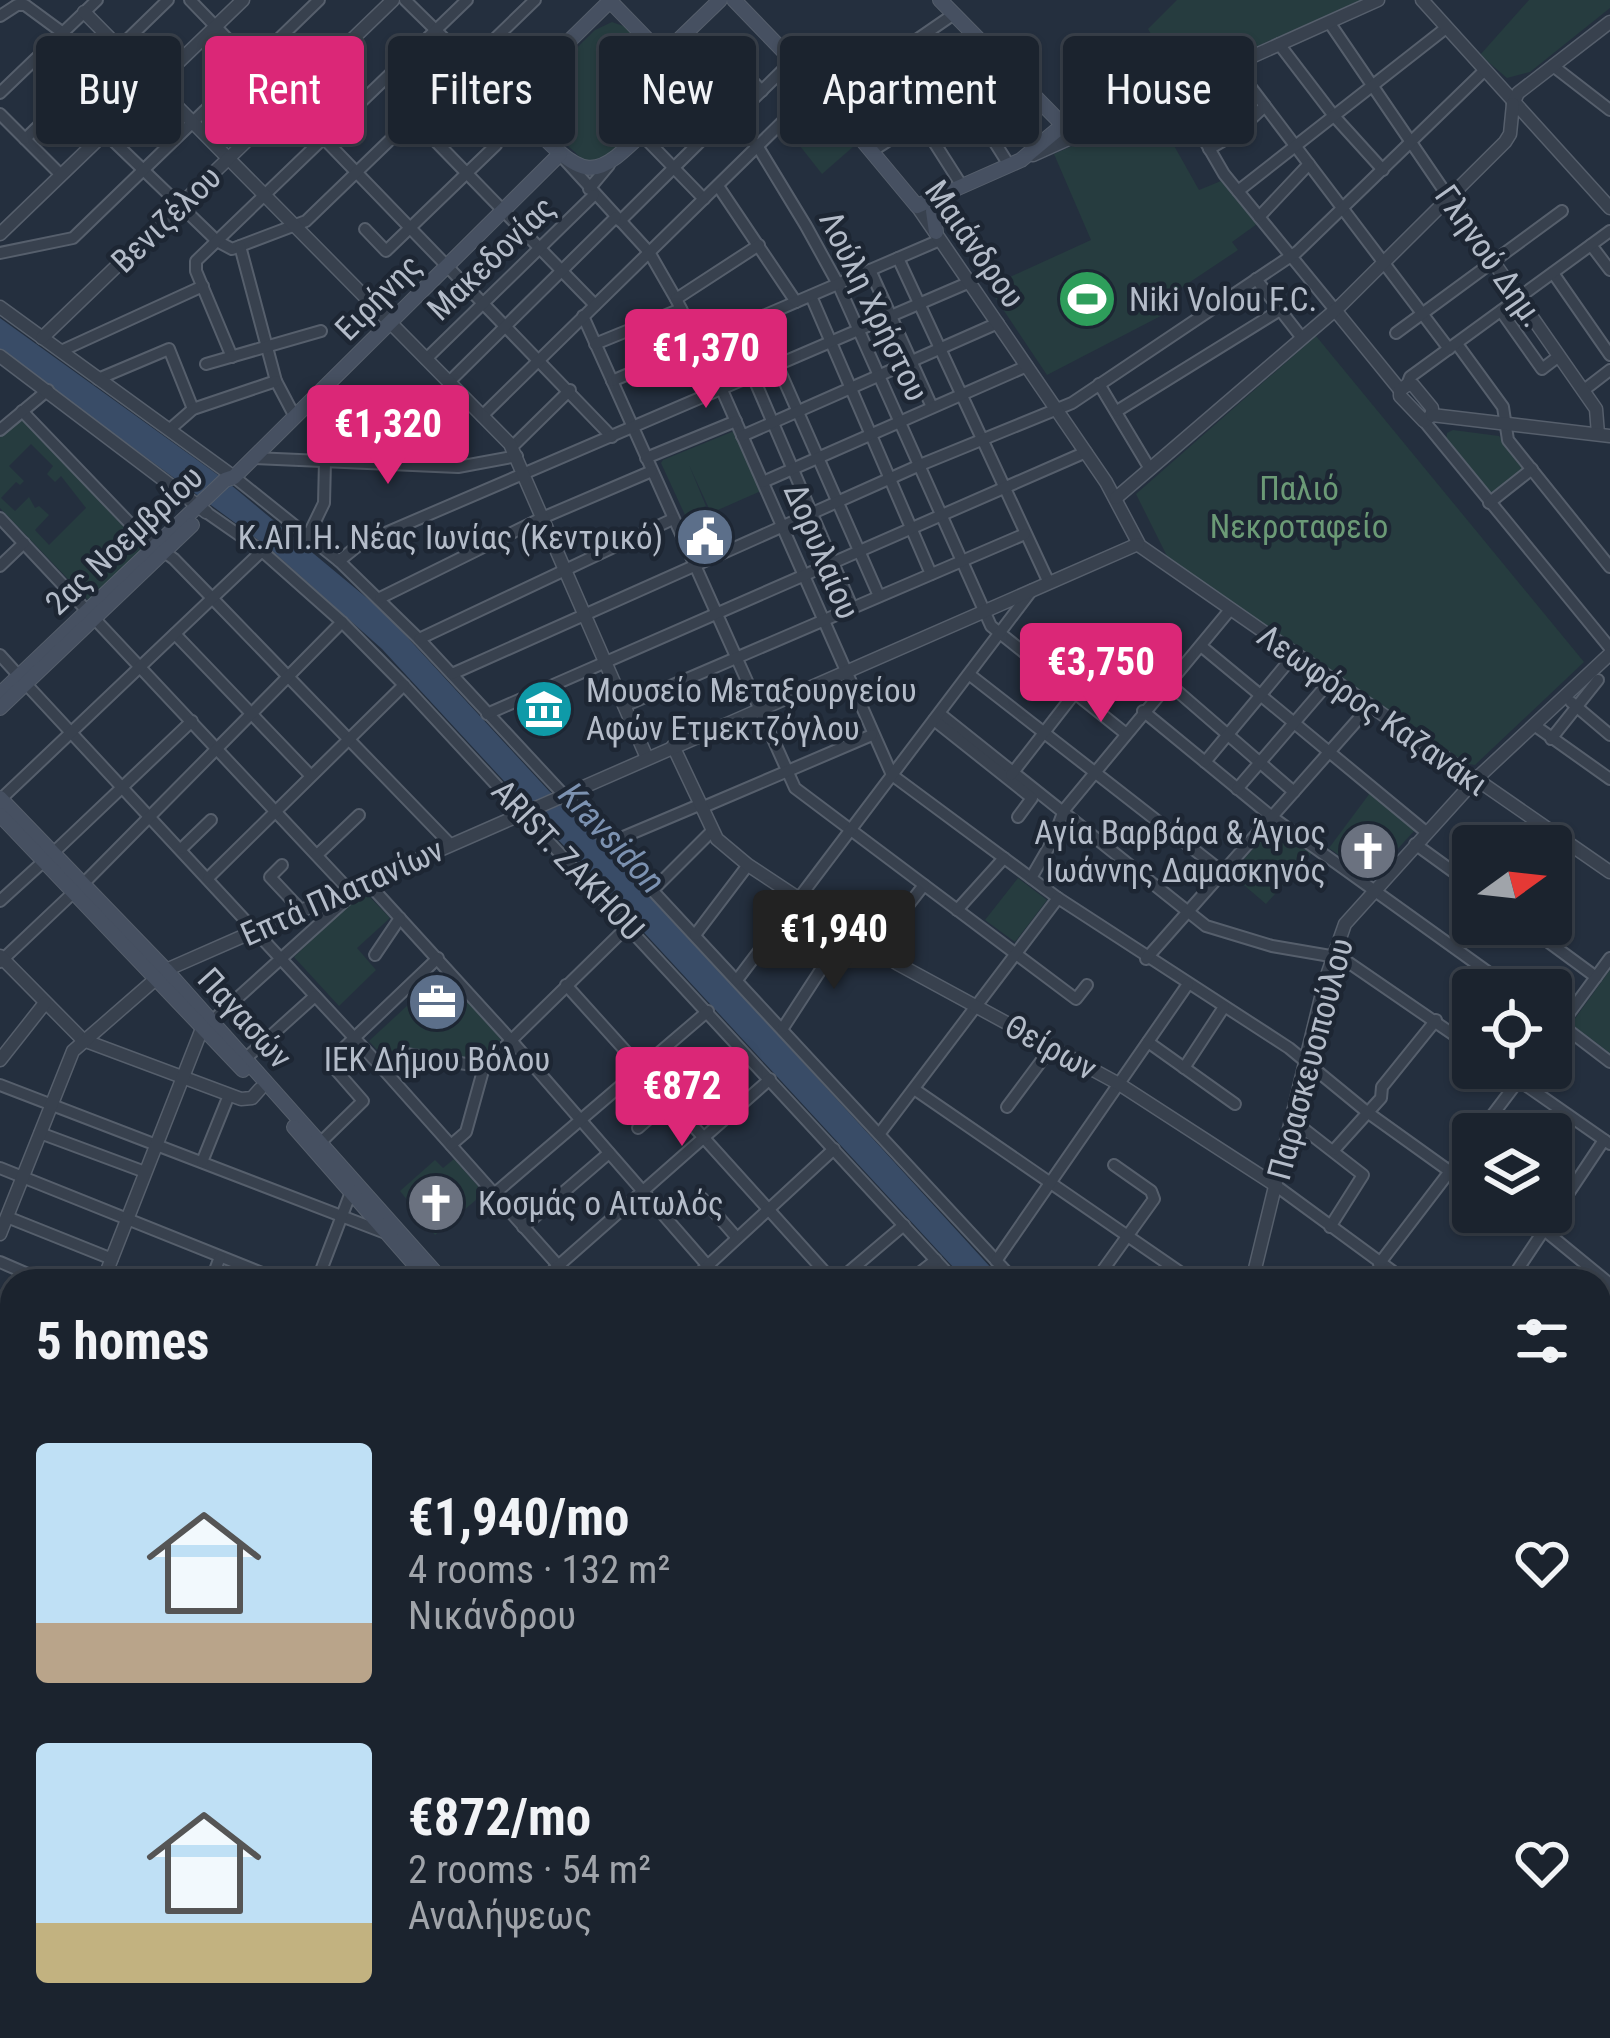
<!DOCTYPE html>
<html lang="en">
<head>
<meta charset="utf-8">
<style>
  body { margin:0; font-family:"Roboto Condensed",sans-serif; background:#242b36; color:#f1f3f6; height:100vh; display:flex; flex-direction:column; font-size:45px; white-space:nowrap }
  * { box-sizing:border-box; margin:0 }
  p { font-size:39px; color:#a0a4aa }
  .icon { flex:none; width:66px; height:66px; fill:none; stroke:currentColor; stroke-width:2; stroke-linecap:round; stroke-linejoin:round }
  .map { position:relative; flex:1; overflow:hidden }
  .details { position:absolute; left:0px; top:1269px; width:1611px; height:771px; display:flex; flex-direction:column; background:#1b232e; border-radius:36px 36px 0 0; box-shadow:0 3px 9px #0004,0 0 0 3px #39404a }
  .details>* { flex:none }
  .guide { position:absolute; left:36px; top:36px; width:1539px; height:108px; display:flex; gap:24px }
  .needle { width:78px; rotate:75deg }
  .buttons { position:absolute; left:1452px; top:825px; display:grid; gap:24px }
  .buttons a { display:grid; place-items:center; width:120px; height:120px; border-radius:12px; background:#1b232e; box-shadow:0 3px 9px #0004,0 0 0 3px #39404a; font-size:60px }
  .price { position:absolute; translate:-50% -102px; padding:0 27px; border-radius:12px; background:#db2777; color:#fff; font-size:39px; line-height:78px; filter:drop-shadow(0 3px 6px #0008) }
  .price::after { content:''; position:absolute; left:50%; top:72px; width:36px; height:27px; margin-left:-18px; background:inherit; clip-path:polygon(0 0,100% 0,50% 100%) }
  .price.active { background:#222; color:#fff }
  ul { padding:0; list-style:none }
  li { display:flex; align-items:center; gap:36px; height:300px; padding:0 36px }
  li span { display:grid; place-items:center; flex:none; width:336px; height:240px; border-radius:12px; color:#555 }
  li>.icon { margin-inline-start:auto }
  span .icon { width:144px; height:144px; fill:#fffc; stroke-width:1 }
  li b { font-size:51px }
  h2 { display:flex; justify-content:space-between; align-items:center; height:144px; padding:0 36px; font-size:51px }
  .tag { padding:0 42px; border-radius:12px; background:#1b232e; box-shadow:0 3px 9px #0004,0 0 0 3px #39404a; font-size:42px; line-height:108px }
  .tag.active { background:#db2777; color:#fff }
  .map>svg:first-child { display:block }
</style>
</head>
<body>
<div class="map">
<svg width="1610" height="2038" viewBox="0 0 1610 2038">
  <rect width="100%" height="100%" fill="#242f3e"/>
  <!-- green -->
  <g fill="#263c3f" fill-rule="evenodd">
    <polygon points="1177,0 1361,0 1179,81 1148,29"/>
    <polygon points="1529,0 1610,0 1610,8 1530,72 1507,78 1480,55"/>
    <path d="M612 22 629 28 670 71 671 96 605 160H583C564 140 528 117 537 87L595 30Z"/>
    <polygon points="1147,53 1167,88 1077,127 1078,122"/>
    <polygon points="815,106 822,106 854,146 822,174 789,132"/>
    <polygon points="1154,110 1199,190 1221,181 1257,224 1232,242 1238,250 1175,292 1180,306 1047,375 988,287 1091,240 1054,154"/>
    <polygon points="1316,336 1584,662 1475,765 1462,763 1169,560 1136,494"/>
    <path d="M24 416 146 546 88 600 0 508V436ZM31 444 53 466 47 474 55 482 61 476 86 508 49 545 35 530 49 515 39 506 35 508 29 497 15 511 1 498 16 482 20 485 24 481 9 466Z"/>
    <polygon points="1453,430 1499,436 1526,469 1491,497 1446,442 1447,433"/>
    <polygon points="734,431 761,491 711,513 689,465 706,506 685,515 661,463 663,460"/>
    <polygon points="1370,793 1415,830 1371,878 1329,848"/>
    <polygon points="1274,825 1312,853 1266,904 1231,874"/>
    <polygon points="1018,878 1047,900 1015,942 985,920"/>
    <polygon points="364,891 390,918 357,948 376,970 339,1006 294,957"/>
    <polygon points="1610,970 1610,1053 1571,1024"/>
    <polygon points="466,1000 502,1038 479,1065 402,1051 388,1062 369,1041 409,1004 433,1030"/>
    <polygon points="454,1159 484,1193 435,1235 400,1191 435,1160 443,1168"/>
  </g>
  <!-- water -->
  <polygon fill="#394c67" points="0,318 225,480 385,613 549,791 576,814 1003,1281 966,1281 382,649 268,547 0,350"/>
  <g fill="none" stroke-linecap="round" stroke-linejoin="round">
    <defs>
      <g id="minor">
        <polyline points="190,0 612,437"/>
        <polyline points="405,0 508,101"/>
        <polyline points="0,16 17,5 25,5 63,33"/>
        <polyline points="1329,22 1449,198"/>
        <polyline points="1279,44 1334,116 1383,170"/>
        <polyline points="725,53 762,91"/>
        <polyline points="1155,55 1224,174 1335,310"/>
        <polyline points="674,62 758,147 806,226 838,284 991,626 1125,733"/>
        <polyline points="1234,65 1449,349"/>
        <polyline points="1553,66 1610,110"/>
        <polyline points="963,92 1009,165"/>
        <polyline points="0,93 97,0"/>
        <polyline points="829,100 954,14"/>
        <polyline points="0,114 61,175"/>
        <polyline points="412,117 595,305"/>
        <polyline points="733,119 793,60"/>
        <polyline points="920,120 962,186"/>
        <polyline points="105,133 217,241 232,249 306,221 535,0"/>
        <polyline points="641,134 704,199"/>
        <polyline points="25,139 168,0"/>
        <polyline points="1209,149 1235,134 1265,106"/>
        <polyline points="872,151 1005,66"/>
        <polyline points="564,159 649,252 676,299 722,390 892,775 1058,898 1289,1048 1367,1112 1473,1188"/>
        <polyline points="718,186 796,302"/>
        <polyline points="589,189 609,165"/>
        <polyline points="1238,191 1446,28"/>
        <polyline points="1259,217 1309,164"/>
        <polyline points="620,221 728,114"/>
        <polyline points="365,229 386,251 496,145"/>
        <polyline points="1591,245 1610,270"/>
        <polyline points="240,246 276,381 295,417"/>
        <polyline points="0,253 73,238 319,0"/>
        <polyline points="898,258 1049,583"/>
        <polyline points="870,270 932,407"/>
        <polyline points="1553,273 1610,355"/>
        <polyline points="1256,279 1302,338"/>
        <polyline points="811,296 931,574"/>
        <polyline points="676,299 759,245"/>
        <polyline points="1501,311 1542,369 1559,356"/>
        <polyline points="583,316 795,788 1076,999 1087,985"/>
        <polyline points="757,319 879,596"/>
        <polyline points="733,330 852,607"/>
        <polyline points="1396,333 1562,211"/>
        <polyline points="595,344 681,309"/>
        <polyline points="1457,344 1503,407 1508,440 1610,567"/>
        <polyline points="61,351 203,286"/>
        <polyline points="232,357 196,271 196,261 467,0"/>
        <polyline points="426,359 594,195"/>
        <polyline points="206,364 321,331"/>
        <polyline points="98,379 169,349 193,409"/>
        <polyline points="612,381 940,240"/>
        <polyline points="449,382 616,217"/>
        <polyline points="1099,384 1150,469"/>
        <polyline points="1407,385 1410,377 1610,231"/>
        <polyline points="1584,390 1610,370"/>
        <polyline points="22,411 141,535 174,559 212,598 450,844"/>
        <polyline points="1117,411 1280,310"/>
        <polyline points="482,416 818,87"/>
        <polyline points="1424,421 1610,648"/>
        <polyline points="0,430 48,390"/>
        <polyline points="169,430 193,409 276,381"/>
        <polyline points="742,436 998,323"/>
        <polyline points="512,447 570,390"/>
        <polyline points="253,458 458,467 517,456"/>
        <polyline points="646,458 736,421"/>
        <polyline points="234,477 339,561 419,639 1015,1281"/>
        <polyline points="763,482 1027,366"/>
        <polyline points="1489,503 1532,469"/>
        <polyline points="206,512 262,551 342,622 404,685 955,1281"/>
        <polyline points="0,518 348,889 347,899 212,1021"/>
        <polyline points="308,536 324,503 325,461"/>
        <polyline points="339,561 360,544 970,282"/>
        <polyline points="0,566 24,543"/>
        <polyline points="380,598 542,518 652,471"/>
        <polyline points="175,634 310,775"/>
        <polyline points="419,639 673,519"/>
        <polyline points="1201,646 1426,832"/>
        <polyline points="0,655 19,676"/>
        <polyline points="452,674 920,465 1072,403 1297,252 1484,71"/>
        <polyline points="970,675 1224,873"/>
        <polyline points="1168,683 1294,792"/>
        <polyline points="26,684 384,1070 572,1281"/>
        <polyline points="1571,702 1610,735"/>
        <polyline points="624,706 1025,534"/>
        <polyline points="1143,711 1272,817 1513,990"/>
        <polyline points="487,714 1086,452"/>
        <polyline points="940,714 1206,926 1272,946 1342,958 1473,1048"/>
        <polyline points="934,720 1032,798 1018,817"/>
        <polyline points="1534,725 1610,779"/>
        <polyline points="1551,739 1598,680"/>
        <polyline points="1205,762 1294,655"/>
        <polyline points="1011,775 1074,694"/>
        <polyline points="1237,789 1331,680"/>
        <polyline points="1,799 262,551"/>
        <polyline points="701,808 872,735"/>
        <polyline points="609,843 699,805"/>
        <polyline points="1415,844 1473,886"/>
        <polyline points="1531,846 1545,829"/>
        <polyline points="181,849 211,820"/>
        <polyline points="53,853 192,721"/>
        <polyline points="317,855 359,815"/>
        <polyline points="282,865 270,877 301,910"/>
        <polyline points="208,878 404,685"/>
        <polyline points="1031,878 1053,840 1064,810 1229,611"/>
        <polyline points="366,881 510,1039 721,1281"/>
        <polyline points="83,884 342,622"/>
        <polyline points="653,890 712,831"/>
        <polyline points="0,901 44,861"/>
        <polyline points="957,910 1004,858"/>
        <polyline points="1524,924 1596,977"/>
        <polyline points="695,935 748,865"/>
        <polyline points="874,949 924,885"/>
        <polyline points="375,955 400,918"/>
        <polyline points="1146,959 1369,707"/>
        <polyline points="0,962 74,892"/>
        <polyline points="737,980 1032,590"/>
        <polyline points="566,985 833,1281"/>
        <polyline points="1551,1017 1610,1062"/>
        <polyline points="783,1028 846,931"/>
        <polyline points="1551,1038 1610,958"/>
        <polyline points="1148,1042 1235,1104"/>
        <polyline points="245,1059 315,996"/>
        <polyline points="1184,1068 1224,1007"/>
        <polyline points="1501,1068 1610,1144"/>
        <polyline points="384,1070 406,1054 484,1067"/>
        <polyline points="0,1085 383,1232"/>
        <polyline points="914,1089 1193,1281"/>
        <polyline points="1007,1107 1051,1048"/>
        <polyline points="1291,1119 1363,1175 1330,1227"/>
        <polyline points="638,1128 670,1100"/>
        <polyline points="40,1133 145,1172"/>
        <polyline points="880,1133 1058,898"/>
        <polyline points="1478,1134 1528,1068"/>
        <polyline points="320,1143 363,1101 329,1062 438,958"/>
        <polyline points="451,1145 466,1132 484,1067 629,925"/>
        <polyline points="1334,1150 1381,1098 1382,1087 1436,1020"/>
        <polyline points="202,1162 229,1095"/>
        <polyline points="0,1168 282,1281"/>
        <polyline points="1275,1185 1406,1281"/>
        <polyline points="494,1194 708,1011"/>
        <polyline points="702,1198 737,1238"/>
        <polyline points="1514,1212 1538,1225 1610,1284"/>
        <polyline points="7,1217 112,1259"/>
        <polyline points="523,1227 609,1153"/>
        <polyline points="996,1261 1188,984"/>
        <polyline points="0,1262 44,1281"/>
        <polyline points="1379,1264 1473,1141"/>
        <polyline points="211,1281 220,1257"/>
        <polyline points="317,1281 351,1192"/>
        <polyline points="541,1281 770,1079"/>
        <polyline points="691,1281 834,1149"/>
        <polyline points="838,1281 904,1225"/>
        <polyline points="909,1281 936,1260"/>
        <polyline points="1103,1281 1103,1270 1154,1199 1151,1191 1114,1165"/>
        <polyline points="1510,1281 1604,1140"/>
        <polyline points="0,1352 12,1357"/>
        <polyline points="1599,1418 1610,1425"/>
        <polyline points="0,1438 12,1443"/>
        <polyline points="0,1610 12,1615"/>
        <polyline points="1599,1642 1610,1650"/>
        <polyline points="0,1689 12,1694"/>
        <polyline points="0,1822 12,1792"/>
        <polyline points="1599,1859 1610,1862"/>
        <polyline points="0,1873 12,1878"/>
        <polyline points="1599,1876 1610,1878"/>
        <polyline points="0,1943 12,1947"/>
        <polyline points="1599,1964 1610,1955"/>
        <polyline points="1599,1982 1610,1992"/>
        <polyline points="0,2015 12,2020"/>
        <polyline points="32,2028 57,2038"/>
        <polyline points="226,2028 252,2038"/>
        <polyline points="399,2028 425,2038"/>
        <polyline points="678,2028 695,2038"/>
        <polyline points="805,2028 822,2038"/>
        <polyline points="865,2028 872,2038"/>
        <polyline points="1103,2028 1119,2038"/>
        <polyline points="1235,2028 1240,2038"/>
        <polyline points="1369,2028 1376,2038"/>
        <polyline points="1493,2028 1501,2038"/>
        <polyline points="122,2038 126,2028"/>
        <polyline points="332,2038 335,2028"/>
        <polyline points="436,2038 440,2028"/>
        <polyline points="543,2038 547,2028"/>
        <polyline points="596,2038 599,2028"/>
        <polyline points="735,2038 743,2028"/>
        <polyline points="1182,2038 1206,2028"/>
        <polyline points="1288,2038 1297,2035"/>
        <polyline points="1401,2038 1413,2028"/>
        <polyline points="1520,2038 1531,2028"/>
        <polyline points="1594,2038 1610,2021"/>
      </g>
      <g id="tertiary">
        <polyline points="1422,0 1610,208"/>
        <polyline points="84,12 510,444 647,758"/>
        <polyline points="1513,104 1518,93 1610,22"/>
        <polyline points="1033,155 1378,0"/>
        <polyline points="1449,198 1596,409 1598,434"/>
        <polyline points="917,206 1106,482 1140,546 1610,872"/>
        <polyline points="0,234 243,0"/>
        <polyline points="0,307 234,477"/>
        <polyline points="1335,310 1400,390"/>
        <polyline points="42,338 393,0"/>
        <polyline points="0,356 206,512"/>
        <polygon points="1407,385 1413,385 1432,408 1432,415 1424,421 1400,396 1400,390"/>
        <polyline points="1432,415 1610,436"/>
        <polyline points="1116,498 1341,305 1505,142 1510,134 1513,104"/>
        <polyline points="673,746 717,839 748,865 898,964 1119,1084 1275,1185"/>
        <polyline points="0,956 83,1040 241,1099 252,1098 260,1089"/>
        <polyline points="0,1060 45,1003"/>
        <polyline points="0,1234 73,1051 166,970 1138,544"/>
        <polyline points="103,1281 203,1026"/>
        <polyline points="1252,1281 1325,981 1345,924 1475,780 1610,654"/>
        <polyline points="0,1546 12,1516"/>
        <polyline points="980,2038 984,2028"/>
      </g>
      <g id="secondary">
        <polyline points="734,0 818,87 917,206 1021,160 1063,125 940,0"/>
        <path d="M610 1 676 69 679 85 676 101C586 187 597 193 508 101Z"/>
        <polyline points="663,55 720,0"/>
        <polyline points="936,232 933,211 940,198"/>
        <polyline points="0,694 225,480 234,477 560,154"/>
        <polyline points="0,708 192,525"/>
        <polyline points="0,798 166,970 443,1281"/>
        <polyline points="0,815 243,1070"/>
        <polyline points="294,1127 429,1281"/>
        <polyline points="212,2038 216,2028"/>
        <polyline points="225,2038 229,2028"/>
      </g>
    </defs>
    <!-- minor casing -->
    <use href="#minor" stroke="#565f6c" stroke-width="14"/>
    <!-- tertiary casing -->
    <use href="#tertiary" stroke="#565f6c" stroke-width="15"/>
    <!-- secondary casing -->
    <use href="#secondary" stroke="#565f6c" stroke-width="16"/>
    <!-- minor -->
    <use href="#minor" stroke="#38414e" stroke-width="10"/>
    <!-- tertiary -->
    <use href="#tertiary" stroke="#38414e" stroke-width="12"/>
    <!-- secondary -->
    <use href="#secondary" stroke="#465061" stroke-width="14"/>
  </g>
  <!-- icons -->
  <defs>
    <symbol id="stadium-disc" viewBox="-11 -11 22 22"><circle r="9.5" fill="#2e9e5b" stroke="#1d2633"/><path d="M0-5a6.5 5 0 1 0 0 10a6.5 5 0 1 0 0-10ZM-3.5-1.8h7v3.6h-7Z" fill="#fff"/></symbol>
    <symbol id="civic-disc" viewBox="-11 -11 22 22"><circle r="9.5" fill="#5c6f8a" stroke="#1d2633"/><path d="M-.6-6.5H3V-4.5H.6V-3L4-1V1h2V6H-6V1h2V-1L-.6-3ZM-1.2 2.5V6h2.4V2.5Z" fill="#fff"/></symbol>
    <symbol id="museum-disc" viewBox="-11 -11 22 22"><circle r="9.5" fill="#0f9aa8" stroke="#1d2633"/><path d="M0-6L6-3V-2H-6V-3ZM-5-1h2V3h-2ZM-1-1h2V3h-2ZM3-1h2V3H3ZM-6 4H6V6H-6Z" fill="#fff"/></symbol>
    <symbol id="church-disc" viewBox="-11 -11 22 22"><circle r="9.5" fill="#6b7280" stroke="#1d2633"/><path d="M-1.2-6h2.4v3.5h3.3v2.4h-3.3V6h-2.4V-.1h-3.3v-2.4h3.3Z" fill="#fff"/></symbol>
    <symbol id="office-disc" viewBox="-11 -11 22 22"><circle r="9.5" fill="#5c6f8a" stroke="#1d2633"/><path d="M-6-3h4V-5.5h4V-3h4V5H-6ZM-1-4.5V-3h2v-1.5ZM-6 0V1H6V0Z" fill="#fff"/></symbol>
  </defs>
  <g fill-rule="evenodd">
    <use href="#stadium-disc" x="1054" y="266" width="66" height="66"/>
    <use href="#civic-disc" x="672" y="504" width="66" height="66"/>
    <use href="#museum-disc" x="511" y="676" width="66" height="66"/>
    <use href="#church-disc" x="1335" y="818" width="66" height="66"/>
    <use href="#office-disc" x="404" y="969" width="66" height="66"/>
    <use href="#church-disc" x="403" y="1170" width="66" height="66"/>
  </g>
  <g text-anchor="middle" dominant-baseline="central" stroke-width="9" stroke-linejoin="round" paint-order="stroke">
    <!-- street labels -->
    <g font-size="33" fill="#b4bcc9" stroke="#1d2633">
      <text transform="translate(166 219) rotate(-44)">Βενιζέλου</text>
      <text transform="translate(975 244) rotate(55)">Μαιάνδρου</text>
      <text transform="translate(1490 256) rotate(55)">Γληνού Δημ.</text>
      <text transform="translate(491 258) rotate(-44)">Μακεδονίας</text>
      <text transform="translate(378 297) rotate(-45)">Ειρήνης</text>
      <text transform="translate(874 306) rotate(64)">Λούλη Χρήστου</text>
      <text transform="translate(124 540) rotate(-43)">2ας Νοεμβρίου</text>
      <text transform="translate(822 551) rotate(67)">Δορυλαίου</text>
      <text transform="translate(1373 710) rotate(35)">Λεωφόρος Καζανάκι</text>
      <text transform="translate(568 860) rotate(47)">ARIST. ZAKHOU</text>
      <text transform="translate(342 892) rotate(-24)">Επτά Πλατανίων</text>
      <text transform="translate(245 1018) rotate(48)">Παγασών</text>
      <text transform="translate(1051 1047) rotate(29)">Θείρων</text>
      <text transform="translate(1310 1059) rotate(-75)">Παρασκευοπούλου</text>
    </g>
    <!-- poi labels -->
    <g font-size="33" fill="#b4bcc9" stroke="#1d2633" text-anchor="start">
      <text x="1129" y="299">Niki Volou F.C.</text>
      <text x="663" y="537" text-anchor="end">Κ.ΑΠ.Η. Νέας Ιωνίας (Κεντρικό)</text>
      <text x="586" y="690">Μουσείο Μεταξουργείου<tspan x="586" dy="38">Αφών Ετμεκτζόγλου</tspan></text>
      <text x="1326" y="832" text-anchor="end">Αγία Βαρβάρα &amp; Άγιος<tspan x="1326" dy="38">Ιωάννης Δαμασκηνός</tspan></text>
      <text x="437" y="1059" text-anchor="middle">ΙΕΚ Δήμου Βόλου</text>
      <text x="478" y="1203">Κοσμάς ο Αιτωλός</text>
    </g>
    <!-- park labels -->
    <g font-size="33" fill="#6b9a76" stroke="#1d2633">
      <text x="1299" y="488">Παλιό<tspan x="1299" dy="38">Νεκροταφείο</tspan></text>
    </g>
    <!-- water labels -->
    <g font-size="36" font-style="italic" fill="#7c92b1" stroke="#1d2633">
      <text transform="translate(612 838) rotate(47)">Kravsidon</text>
    </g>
  </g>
</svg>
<div class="buttons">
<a><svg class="needle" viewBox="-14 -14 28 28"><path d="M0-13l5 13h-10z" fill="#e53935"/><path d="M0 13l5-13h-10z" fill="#a0a4aa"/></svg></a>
<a><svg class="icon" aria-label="locate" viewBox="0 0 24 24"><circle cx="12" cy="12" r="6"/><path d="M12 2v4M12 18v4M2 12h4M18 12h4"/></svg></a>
<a><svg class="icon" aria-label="layers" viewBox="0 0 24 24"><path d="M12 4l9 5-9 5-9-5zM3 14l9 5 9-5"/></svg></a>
</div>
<b class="price" style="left:706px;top:411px">€1,370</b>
<b class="price" style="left:388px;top:487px">€1,320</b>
<b class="price" style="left:1101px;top:725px">€3,750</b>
<b class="price active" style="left:834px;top:992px">€1,940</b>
<b class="price" style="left:682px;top:1149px">€872</b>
<div class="guide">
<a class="tag">Buy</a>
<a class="tag active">Rent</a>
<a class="tag">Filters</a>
<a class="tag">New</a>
<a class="tag">Apartment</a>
<a class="tag">House</a>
</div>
<section class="details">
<h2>5 homes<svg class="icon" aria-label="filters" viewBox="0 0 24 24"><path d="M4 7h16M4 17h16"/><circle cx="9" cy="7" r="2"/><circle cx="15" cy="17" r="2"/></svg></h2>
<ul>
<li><span style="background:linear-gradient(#bfe0f5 75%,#b9a48a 0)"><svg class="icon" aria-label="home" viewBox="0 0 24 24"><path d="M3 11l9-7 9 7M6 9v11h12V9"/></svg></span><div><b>€1,940/mo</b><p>4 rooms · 132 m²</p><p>Νικάνδρου</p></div><svg class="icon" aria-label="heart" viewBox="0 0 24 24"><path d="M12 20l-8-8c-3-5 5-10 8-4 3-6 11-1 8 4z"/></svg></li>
<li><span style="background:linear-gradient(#bfe0f5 75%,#c2b280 0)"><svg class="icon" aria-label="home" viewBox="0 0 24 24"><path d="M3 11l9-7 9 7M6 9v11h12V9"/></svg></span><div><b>€872/mo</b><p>2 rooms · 54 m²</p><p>Αναλήψεως</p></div><svg class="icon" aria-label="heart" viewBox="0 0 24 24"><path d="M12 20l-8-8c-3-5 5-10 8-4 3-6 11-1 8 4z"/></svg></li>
</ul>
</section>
</div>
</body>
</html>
